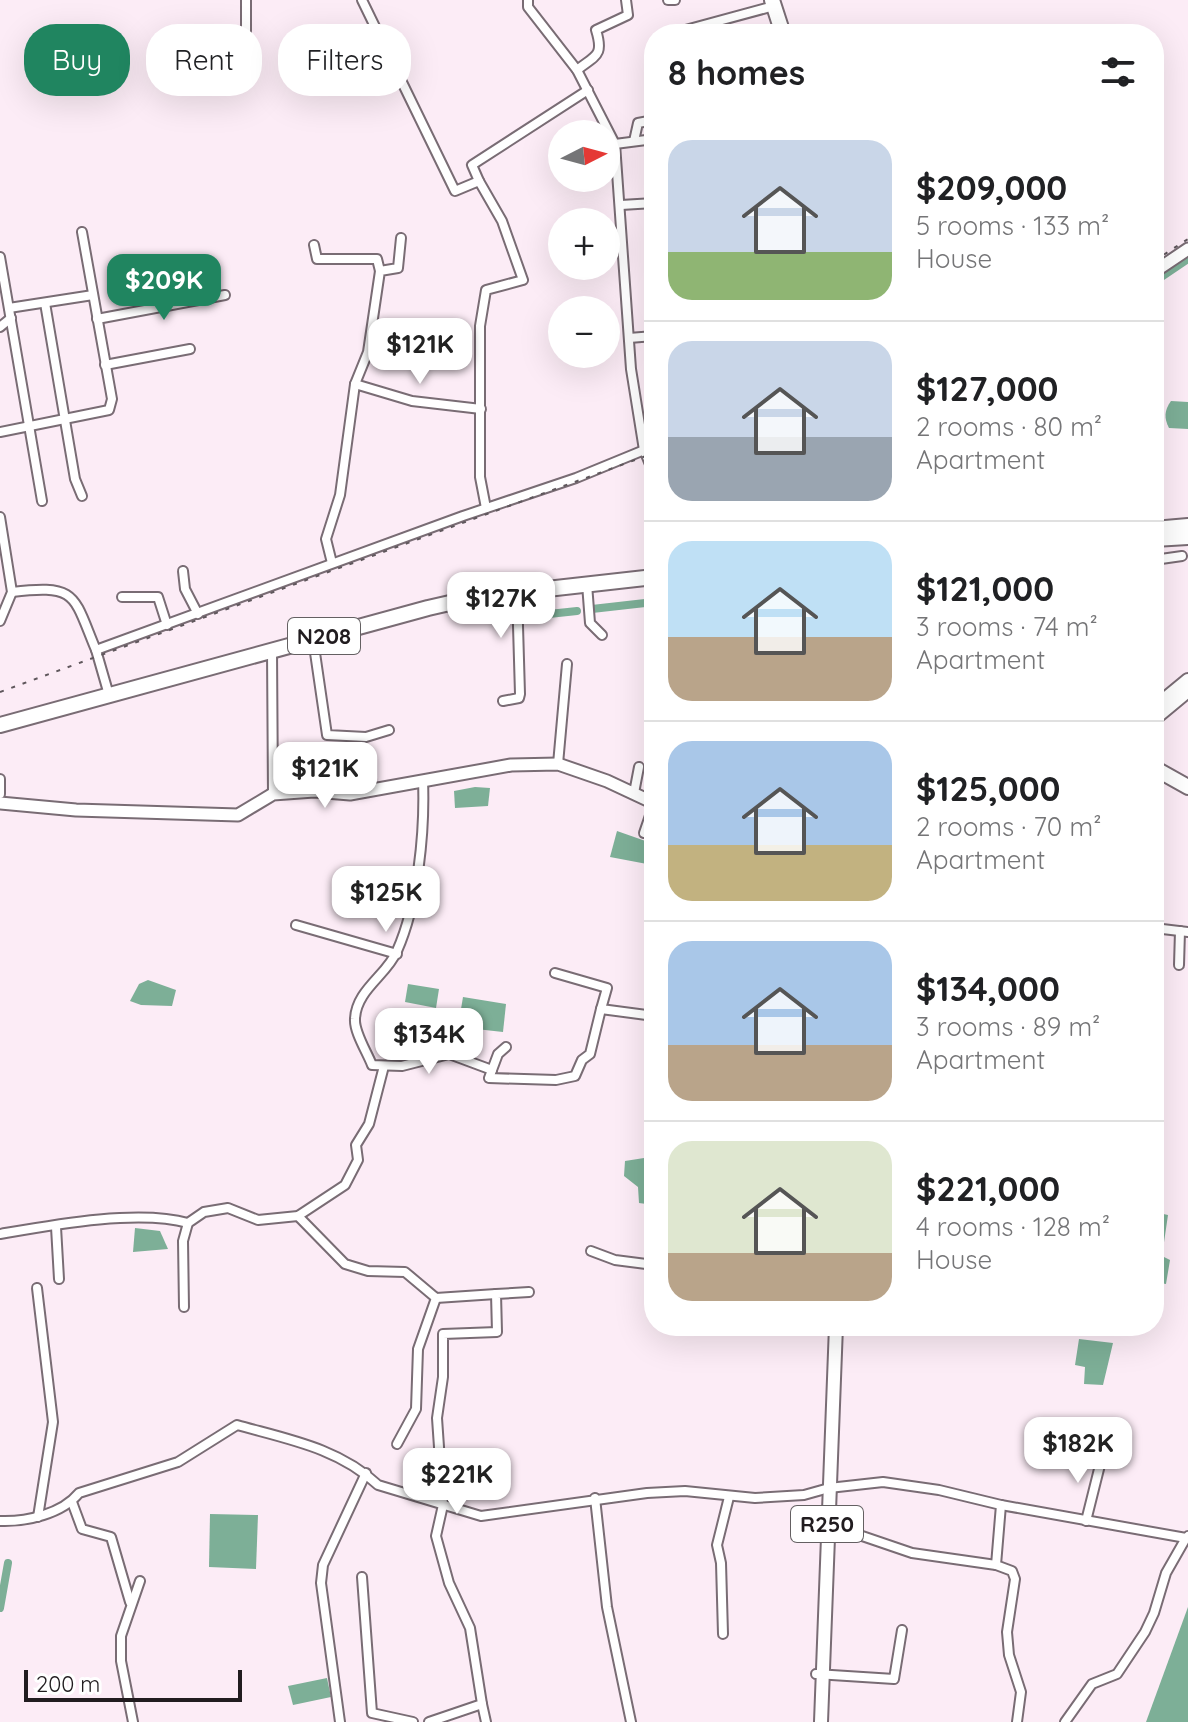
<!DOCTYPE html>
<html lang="en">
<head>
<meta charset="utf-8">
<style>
  body { margin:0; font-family:Quicksand,sans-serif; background:#f2f2f2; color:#202124; height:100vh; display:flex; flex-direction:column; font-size:30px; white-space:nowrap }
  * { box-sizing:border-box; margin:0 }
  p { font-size:26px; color:#757577 }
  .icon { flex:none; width:44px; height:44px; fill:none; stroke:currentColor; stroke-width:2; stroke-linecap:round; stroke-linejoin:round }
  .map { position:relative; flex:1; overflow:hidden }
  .panel { position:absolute; left:644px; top:24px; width:520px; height:1312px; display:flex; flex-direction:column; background:#fff; border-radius:32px; box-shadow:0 8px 32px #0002 }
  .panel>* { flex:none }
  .top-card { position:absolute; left:24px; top:24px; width:500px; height:72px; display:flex; gap:16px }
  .needle { width:52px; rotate:84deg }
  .fabs { position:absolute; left:548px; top:120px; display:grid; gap:16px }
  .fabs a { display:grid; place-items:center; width:72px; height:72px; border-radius:50%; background:#fff; box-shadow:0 8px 32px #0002; font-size:40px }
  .scale { position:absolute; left:24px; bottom:20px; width:218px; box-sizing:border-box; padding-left:8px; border:4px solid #211c1f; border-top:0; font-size:22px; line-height:28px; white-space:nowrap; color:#211c1f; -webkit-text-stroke:6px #fff; paint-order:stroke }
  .price { position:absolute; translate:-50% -68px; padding:0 18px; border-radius:16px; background:#fff; color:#222; font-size:26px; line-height:52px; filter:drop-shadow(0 2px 4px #0008) }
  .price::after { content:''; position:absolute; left:50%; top:48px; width:24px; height:18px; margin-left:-12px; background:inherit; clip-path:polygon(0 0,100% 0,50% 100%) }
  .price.on { background:#208560; color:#fff }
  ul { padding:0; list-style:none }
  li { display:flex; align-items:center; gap:24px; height:200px; padding:0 24px }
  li+li { border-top:2px solid #e0e0e0 }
  li span { display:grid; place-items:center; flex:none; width:224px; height:160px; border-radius:24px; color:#555 }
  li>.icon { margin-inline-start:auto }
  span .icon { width:96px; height:96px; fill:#fffc; stroke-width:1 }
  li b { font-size:34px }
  h2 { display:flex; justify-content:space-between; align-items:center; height:96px; padding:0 24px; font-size:34px }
  .tag { padding:0 28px; border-radius:32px; background:#fff; box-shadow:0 8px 32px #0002; font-size:28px; line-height:72px }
  .tag.on { background:#208560; color:#fff }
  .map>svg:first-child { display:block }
</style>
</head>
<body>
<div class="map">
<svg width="1188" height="1722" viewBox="0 0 1188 1722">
  <rect width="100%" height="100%" fill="#fcecf6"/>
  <!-- water -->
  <g fill="#7daf97">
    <path d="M1171 401 1188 402V429L1169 428C1164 418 1164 411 1171 401Z"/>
    <polygon points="475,787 490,788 488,806 455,808 454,791"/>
    <polygon points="617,831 654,844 647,864 610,857"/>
    <polygon points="148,980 176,990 172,1006 141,1005 130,1001 139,984"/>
    <polygon points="408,984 439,989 436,1008 405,1002"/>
    <polygon points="463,997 506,1004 503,1032 458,1027"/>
    <polygon points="654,1143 654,1205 639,1203 638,1187 624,1176 625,1161 644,1158 649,1145"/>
    <polygon points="1154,1212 1168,1215 1162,1256 1170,1260 1166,1284 1154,1282"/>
    <polygon points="135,1228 160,1231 168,1249 133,1252"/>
    <polygon points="1079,1339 1113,1343 1103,1385 1084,1384 1085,1367 1075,1365"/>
    <polygon points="210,1514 258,1515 256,1569 209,1567"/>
    <polygon points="1188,1607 1188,1722 1146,1722"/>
    <polygon points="327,1678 331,1697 293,1705 288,1686"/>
  </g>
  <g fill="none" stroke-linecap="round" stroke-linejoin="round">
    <!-- canal -->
    <g stroke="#7daf97" stroke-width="8">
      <polyline points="1154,282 1188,259"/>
      <polyline points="592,609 654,602"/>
      <polyline points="521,617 577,611"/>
      <polyline points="0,1608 8,1563"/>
    </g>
    <defs>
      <g id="street">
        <polyline points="362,0 455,191 479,181 502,221 523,280 486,290 480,326 480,477 486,508"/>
        <polyline points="528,0 528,7 577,70 615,144 631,369 644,450 654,474"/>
        <polyline points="668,0 675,0"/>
        <polyline points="246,31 246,0"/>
        <polyline points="678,32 774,6"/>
        <path d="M577 70C596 55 604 56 596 30L628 15 626 0"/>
        <polyline points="361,89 398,75"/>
        <polyline points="634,141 638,123 654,120"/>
        <polyline points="615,144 654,139"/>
        <polyline points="479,181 472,165 588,90"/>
        <polyline points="621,205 654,203"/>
        <polyline points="314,245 317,259 377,259 380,271"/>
        <polyline points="0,257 42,501"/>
        <polyline points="45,303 75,479 82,496"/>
        <polyline points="9,308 93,295"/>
        <polyline points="97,319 225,295"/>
        <polyline points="0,327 11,318"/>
        <polyline points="629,338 654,336"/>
        <polyline points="105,365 190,349"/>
        <polyline points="355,384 412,401 481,409"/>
        <polyline points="0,432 109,410 112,399 82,232"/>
        <polyline points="0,517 12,592 0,621"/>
        <polyline points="1154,560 1182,556"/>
        <polyline points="332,563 326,539 340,495 355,384 368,352 380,271 398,268 401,238"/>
        <polyline points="183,571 185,589 198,614"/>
        <polyline points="587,584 590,623 602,635"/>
        <path d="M12 592C78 584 73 595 96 650"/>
        <polyline points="122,597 158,597 167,625"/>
        <polyline points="313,639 327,735 366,737 389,730"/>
        <polyline points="272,651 273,794"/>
        <polyline points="109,695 96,650 463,516 576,478 654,446"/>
        <polyline points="503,701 519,698 520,694 517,592"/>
        <polyline points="558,764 567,664"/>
        <polyline points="0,779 0,794"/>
        <path d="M423 780C425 832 418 904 397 951 387 975 356 990 355 1019 354 1032 367 1052 372 1065L402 1066 449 1054 492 1070"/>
        <polyline points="634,793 639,767"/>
        <polyline points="644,833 654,804"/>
        <polyline points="296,925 397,954"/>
        <polyline points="1154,928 1188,932"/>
        <polyline points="1179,965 1180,931"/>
        <polyline points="555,973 607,988 601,1009 654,1016"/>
        <polyline points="506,1047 498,1054 489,1078 556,1080 575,1076 582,1060 590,1054 601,1009"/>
        <polyline points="298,1216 345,1264 368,1271 405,1272 436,1298 496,1294"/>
        <polyline points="56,1227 59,1279"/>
        <path d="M0 1234C52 1225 138 1209 188 1223"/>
        <polyline points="591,1251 615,1260 654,1265"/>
        <polyline points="37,1288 53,1422 38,1517"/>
        <polyline points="184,1307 183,1241 188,1223 204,1212 228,1208 258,1220 298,1216 345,1185 358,1160 356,1145 369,1124 384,1066"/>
        <polyline points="397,1444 416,1409 418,1349 436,1298"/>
        <polyline points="595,1498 607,1607 631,1722"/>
        <polyline points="72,1502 82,1529 111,1537 130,1602"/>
        <polyline points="1001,1505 1186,1538 1188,1536"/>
        <path d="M0 1521C26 1522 62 1514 79 1493L178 1462 237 1425C287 1439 339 1448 378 1485L481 1516 647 1493 685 1491 755 1498 804 1495 829 1488 883 1482 939 1490 1001 1505 996 1565 1012 1571 1015 1579 1007 1632 1009 1655 1021 1692 1017 1722"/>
        <polyline points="1086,1521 1102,1457"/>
        <polyline points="827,1524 912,1553 996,1565"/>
        <polyline points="362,1577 372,1713 413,1722"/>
        <polyline points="723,1634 721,1563 717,1545 729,1497"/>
        <polyline points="816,1674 894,1679 902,1630"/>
        <polyline points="482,1704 486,1722"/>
        <polyline points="133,1722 121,1661 121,1636 140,1581"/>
        <polyline points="340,1722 321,1583 323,1565 366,1473"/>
        <polyline points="429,1722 482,1704 470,1628 449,1583 436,1536 443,1505 437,1418 443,1377 443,1334 497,1332 496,1294 529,1292"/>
        <polyline points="1065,1722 1092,1684 1117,1674 1145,1632 1154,1613 1166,1573 1186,1538"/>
      </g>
      <g id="secondary">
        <polyline points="1154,272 1188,249"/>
        <polyline points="0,803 76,810 238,815 273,794 314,791 350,794 511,765 558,764 607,781 654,803"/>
      </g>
      <g id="primary">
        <polyline points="1154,708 1188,680"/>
        <polyline points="1154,719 1188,691"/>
        <polyline points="821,1722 836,1326"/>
      </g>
      <g id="highway">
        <polyline points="772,0 783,34"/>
        <polyline points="1154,529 1188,526"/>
        <polyline points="1154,539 1188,537"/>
        <polyline points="0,725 428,608 476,597 654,577"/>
        <polyline points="1154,768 1188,787"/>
      </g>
    </defs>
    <!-- street casing -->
    <use href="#street" stroke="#796c74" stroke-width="12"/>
    <!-- secondary casing -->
    <use href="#secondary" stroke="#796c74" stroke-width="15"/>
    <!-- primary casing -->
    <use href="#primary" stroke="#796c74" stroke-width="16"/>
    <!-- highway casing -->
    <use href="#highway" stroke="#796c74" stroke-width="18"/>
    <!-- street -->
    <use href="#street" stroke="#fff" stroke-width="8"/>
    <!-- secondary -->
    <use href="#secondary" stroke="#fff" stroke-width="11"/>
    <!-- primary -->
    <use href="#primary" stroke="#fff" stroke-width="12"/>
    <!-- highway -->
    <use href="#highway" stroke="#fff" stroke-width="14"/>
    <!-- rail -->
    <g stroke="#5f575c" stroke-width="2" stroke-dasharray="4 8" stroke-linecap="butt">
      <polyline points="1154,261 1188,239"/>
      <polyline points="0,692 654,453"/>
    </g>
  </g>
  <g text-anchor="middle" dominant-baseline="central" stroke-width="7" stroke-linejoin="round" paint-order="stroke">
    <!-- shield labels -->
    <g fill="#fff" stroke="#646062" stroke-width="2">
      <rect x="288" y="618" width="72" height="36" rx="6"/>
      <rect x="791" y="1506" width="72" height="36" rx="6"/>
    </g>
    <g font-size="22" font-weight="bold" fill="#211c1f">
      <text x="324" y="636">N208</text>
      <text x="827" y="1524">R250</text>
    </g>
  </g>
</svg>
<div class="fabs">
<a><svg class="needle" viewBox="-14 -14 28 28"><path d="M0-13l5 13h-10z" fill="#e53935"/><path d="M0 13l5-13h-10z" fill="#757577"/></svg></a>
<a>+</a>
<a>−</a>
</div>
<div class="scale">200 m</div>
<b class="price on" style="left:164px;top:322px">$209K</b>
<b class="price" style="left:420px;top:386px">$121K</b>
<b class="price" style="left:501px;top:640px">$127K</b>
<b class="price" style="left:325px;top:810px">$121K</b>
<b class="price" style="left:386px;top:934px">$125K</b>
<b class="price" style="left:429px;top:1076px">$134K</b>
<b class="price" style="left:1078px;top:1485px">$182K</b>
<b class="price" style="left:457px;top:1516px">$221K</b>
<div class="top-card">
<a class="tag on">Buy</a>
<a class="tag">Rent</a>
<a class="tag">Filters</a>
</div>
<section class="panel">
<h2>8 homes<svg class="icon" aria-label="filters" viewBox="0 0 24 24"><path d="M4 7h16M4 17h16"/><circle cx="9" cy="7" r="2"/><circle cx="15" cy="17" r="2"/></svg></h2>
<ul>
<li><span style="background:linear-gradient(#c9d6e8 70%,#8fb573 0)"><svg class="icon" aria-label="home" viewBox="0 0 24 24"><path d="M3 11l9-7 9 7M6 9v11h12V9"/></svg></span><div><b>$209,000</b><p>5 rooms · 133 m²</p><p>House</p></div></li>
<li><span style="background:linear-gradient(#c9d6e8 60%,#9aa5b1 0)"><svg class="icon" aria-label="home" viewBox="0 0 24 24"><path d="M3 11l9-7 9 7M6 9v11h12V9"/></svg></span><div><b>$127,000</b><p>2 rooms · 80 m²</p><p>Apartment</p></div></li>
<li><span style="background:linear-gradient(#bfe0f5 60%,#b9a48a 0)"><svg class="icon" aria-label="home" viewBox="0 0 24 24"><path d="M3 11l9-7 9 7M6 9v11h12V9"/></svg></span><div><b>$121,000</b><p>3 rooms · 74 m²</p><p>Apartment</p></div></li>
<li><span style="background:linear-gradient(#a9c7e8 65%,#c2b280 0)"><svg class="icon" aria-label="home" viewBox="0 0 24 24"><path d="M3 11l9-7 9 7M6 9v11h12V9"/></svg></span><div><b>$125,000</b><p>2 rooms · 70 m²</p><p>Apartment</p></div></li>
<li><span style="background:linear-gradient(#a9c7e8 65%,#b9a48a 0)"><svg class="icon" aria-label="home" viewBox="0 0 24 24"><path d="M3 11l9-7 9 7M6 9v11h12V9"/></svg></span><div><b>$134,000</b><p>3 rooms · 89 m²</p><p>Apartment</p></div></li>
<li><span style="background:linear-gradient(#dfe7d0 70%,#b9a48a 0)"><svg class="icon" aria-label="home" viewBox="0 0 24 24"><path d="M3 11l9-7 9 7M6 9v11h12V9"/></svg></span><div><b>$221,000</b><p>4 rooms · 128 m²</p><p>House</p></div></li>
</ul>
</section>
</div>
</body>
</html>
